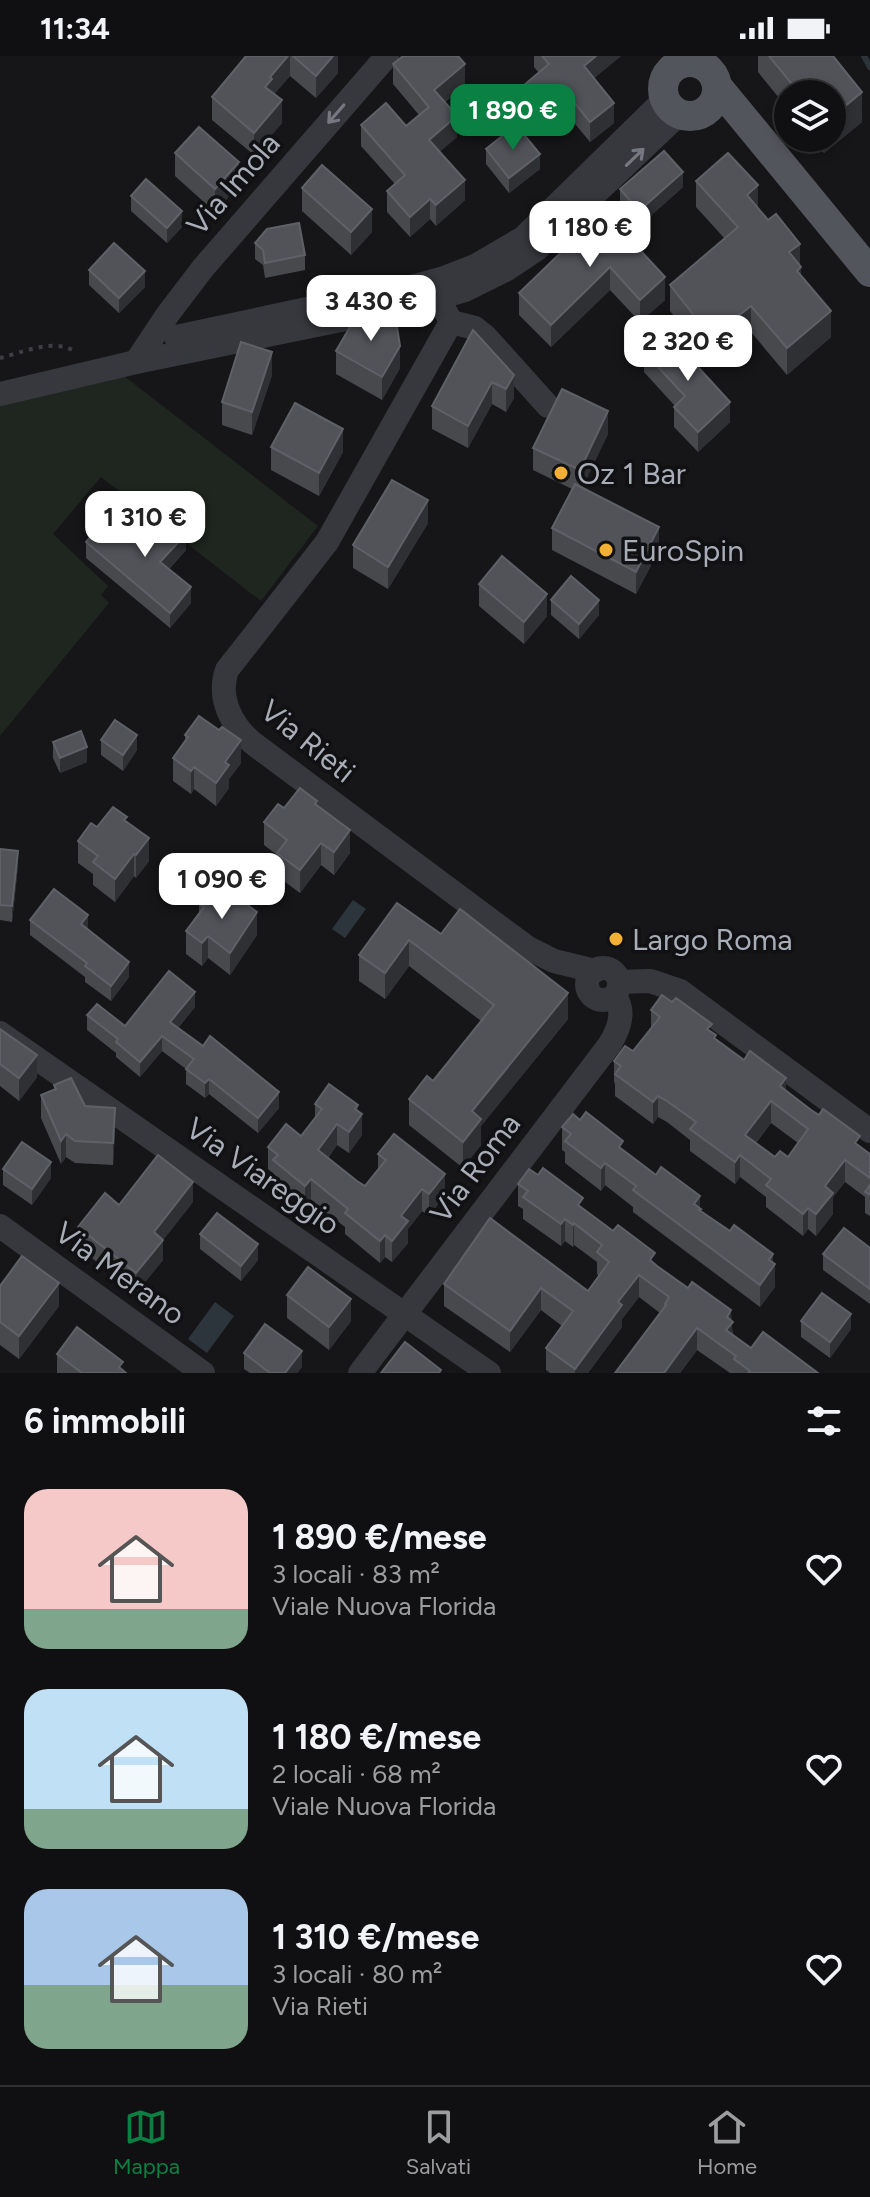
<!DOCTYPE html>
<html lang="it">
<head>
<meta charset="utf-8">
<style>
  body { margin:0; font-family:Figtree,sans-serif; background:#1e1e20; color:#f1f3f6; height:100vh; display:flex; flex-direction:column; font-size:30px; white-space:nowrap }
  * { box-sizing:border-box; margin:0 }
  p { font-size:26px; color:#9c9d9f }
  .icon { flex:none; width:44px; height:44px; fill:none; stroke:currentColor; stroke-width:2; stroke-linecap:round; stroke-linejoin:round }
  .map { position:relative; height:1317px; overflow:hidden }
  .panel { display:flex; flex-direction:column; background:#101012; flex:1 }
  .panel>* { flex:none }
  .fabs { position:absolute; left:774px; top:24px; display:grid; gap:16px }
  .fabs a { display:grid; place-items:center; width:72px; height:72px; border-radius:50%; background:#101012; box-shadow:0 4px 12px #0003,0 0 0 2px #303032; font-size:40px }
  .price { position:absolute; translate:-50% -68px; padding:0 18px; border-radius:16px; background:#fff; color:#222; font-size:26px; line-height:52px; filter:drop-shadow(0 2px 4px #0008) }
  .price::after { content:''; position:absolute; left:50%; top:48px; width:24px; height:18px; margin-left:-12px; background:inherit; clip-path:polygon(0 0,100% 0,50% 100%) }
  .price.active { background:#0b8043; color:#fff }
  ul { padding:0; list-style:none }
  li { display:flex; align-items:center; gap:24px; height:200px; padding:0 24px }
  li span { display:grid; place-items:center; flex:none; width:224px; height:160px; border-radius:24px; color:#555 }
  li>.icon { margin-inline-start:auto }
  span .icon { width:96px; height:96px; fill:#fffc; stroke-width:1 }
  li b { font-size:34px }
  h2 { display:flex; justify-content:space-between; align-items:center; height:96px; padding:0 24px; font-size:34px }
  .status { display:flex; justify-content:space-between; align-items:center; height:56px; padding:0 40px; background:#101012; direction:ltr }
  .status svg { height:22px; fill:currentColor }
  .menu { display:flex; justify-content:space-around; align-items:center; height:112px; border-top:2px solid #303032; background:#101012; font-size:22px; color:#9c9d9f }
  .menu a { display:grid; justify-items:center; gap:4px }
  .menu .active { color:#0b8043 }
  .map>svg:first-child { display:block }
</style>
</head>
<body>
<div class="status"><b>11:34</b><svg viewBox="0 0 49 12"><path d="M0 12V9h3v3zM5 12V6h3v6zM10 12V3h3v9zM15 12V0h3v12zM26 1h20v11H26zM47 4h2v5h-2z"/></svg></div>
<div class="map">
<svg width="870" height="1317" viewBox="0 0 870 1317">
  <rect width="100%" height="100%" fill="#161618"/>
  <!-- green -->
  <polygon fill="#1e261f" points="124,320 318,470 261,545 101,421 53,478 108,530 101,539 109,547 0,680 0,349"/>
  <!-- water -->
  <g fill="#2c353c">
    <polygon points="353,844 366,853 345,882 332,873"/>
    <polygon points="215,1246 234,1260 207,1297 188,1283"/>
  </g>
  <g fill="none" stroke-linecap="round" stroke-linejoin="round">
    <!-- stream -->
    <polyline stroke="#2c353c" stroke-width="6" points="864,0 870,11"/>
    <!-- path -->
    <path stroke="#3d3f44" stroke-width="4" stroke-dasharray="4 6" stroke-linecap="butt" d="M0 302C24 296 56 281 77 297"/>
    <!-- minor -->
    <g stroke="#37383d" stroke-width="24">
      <path d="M439 243 451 266 327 486 227 614C217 642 232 671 254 688L528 892 554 905 595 915"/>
      <polyline points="451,266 475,272 485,280 548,350"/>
      <polyline points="176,281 415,230 444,222 475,210 523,182 664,44"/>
      <polyline points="136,306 168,258 203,212 387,0"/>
      <polyline points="0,338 136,306 414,249 465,234 507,213 537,193 679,58"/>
      <circle cx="603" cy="928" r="16"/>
      <polyline points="619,926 650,925 680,935 870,1075"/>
      <polyline points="0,977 489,1317"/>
      <polyline points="0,1170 203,1317"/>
      <path d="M360 1317 610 988C619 973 626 954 614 940"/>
    </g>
    <!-- major -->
    <g stroke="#53555c" stroke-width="30">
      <circle cx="690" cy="33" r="27"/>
      <polyline points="717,30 870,216"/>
    </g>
  </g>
  <!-- wall -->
  <g fill="#47494d" fill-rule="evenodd">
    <polygon points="246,0 338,0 338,17 316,42 290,20 274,38 282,67 254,99 212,64 212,41"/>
    <polygon points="534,0 621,0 594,22 614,67 590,86 561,51 540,69 524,50 524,29 539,17 534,11"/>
    <polygon points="758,0 833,0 862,66 824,97 812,82 832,82 832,38 788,38 788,53 758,16"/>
    <polygon points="393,8 465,29 445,46 457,81 439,96 465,144 436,170 430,163 410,181 387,156 387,135 395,128 361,90 361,69 406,70 419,59 393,28"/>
    <polygon points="486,93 540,113 509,137 486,108"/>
    <polygon points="175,97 239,129 215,156 175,120"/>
    <polygon points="696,125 758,152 800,210 801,219 831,281 787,319 751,276 711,307 670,255 670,229 725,183 696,151"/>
    <polygon points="683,131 639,170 620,149 620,133"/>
    <polygon points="302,132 372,176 351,199 302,155"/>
    <polygon points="131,140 182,171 167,187 131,155"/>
    <polygon points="604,155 665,244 640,266 610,234 551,291 519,259 519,237"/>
    <polygon points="255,187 305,199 305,214 265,222 263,209 255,203"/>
    <polygon points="89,214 145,231 119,257 89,229"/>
    <polygon points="473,274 514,342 506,356 492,348 468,392 432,373 432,350"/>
    <polygon points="336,295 400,312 382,344 336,318"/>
    <polygon points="644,296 730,366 698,396 674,371 674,351 675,350 644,316"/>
    <polygon points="272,319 252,379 222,369 222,346"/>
    <polygon points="608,378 582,431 659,494 636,538 552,494 552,472 572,433 533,414 533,392"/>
    <polygon points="271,391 343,396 319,440 271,414"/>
    <polygon points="428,467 388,533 353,512 353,489"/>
    <polygon points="86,486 135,488 186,494 169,513 191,547 170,572 86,502"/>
    <polygon points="479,528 547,560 524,588 479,550"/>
    <polygon points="551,544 599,559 579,583 551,559"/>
    <polygon points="185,679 241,707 229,723 229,732 216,750 194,733 191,738 173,725 173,702 185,684"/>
    <polygon points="101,684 137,694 123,715 101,699"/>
    <polygon points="53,686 87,706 60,717 53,702"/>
    <polygon points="317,750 350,797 334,819 321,809 300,837 277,820 277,799 264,789 264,766 284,752"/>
    <polygon points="127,765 149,805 136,822 134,820 115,846 93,829 93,818 78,807 78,785 97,771"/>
    <polygon points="0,793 18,810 12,866 0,864"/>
    <polygon points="397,847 441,878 568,963 481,1070 481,1089 463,1112 409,1069 409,1043 433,1025 481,965 409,910 385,943 359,925 359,899"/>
    <polygon points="199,848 257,879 230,919 208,902 202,910 186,898 186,875 199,858"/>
    <polygon points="30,864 88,874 129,921 111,945 85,926 85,921 30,879"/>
    <polygon points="195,951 178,972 279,1052 258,1077 209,1038 205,1042 186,1028 186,1013 162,995 140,1021 116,1001 116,997 87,974 87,959 125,970"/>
    <path d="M651 954 712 976 716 984 786 1034 870 1098V1160L865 1157V1141L845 1126 833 1141V1158L816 1180 808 1173 803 1180 766 1151V1141L740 1121 735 1128 690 1095V1084L667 1066 658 1061 653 1068 615 1040V1028L614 1026V1005L633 995 651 972ZM771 1067 798 1087 788 1101H775L756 1087Z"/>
    <polygon points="0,973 37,1021 19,1045 0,1030"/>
    <polygon points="54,1029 85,1050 115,1075 113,1109 75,1107 66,1101 61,1108 41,1062 41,1039 54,1034"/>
    <polygon points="315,1048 358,1055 362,1079 349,1097 337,1089 328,1102 357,1125 365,1130 378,1114 378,1098 445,1139 429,1160 422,1155 408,1173 408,1187 392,1206 385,1201 380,1207 345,1178 345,1171 311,1145 305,1151 273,1126 273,1117 268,1113 268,1091 301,1080 315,1062"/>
    <polygon points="562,1071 623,1094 700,1152 701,1155 773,1207 775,1231 760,1251 633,1156 633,1151 605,1129 601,1135 565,1107 565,1096 562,1094"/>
    <polygon points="3,1113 51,1122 32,1149 3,1129"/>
    <polygon points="518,1128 583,1153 731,1265 733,1279 751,1292 818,1317 730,1317 697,1294 680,1317 615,1317 660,1257 639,1241 622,1263 622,1271 588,1317 550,1317 546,1314 546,1292 562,1270 541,1254 510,1296 444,1250 444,1228 588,1235 599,1220 597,1218 597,1206 574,1189 573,1191 565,1185 561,1190 523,1163 523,1153 518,1150"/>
    <polygon points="193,1146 163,1184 163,1204 136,1237 78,1191 78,1171 119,1149"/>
    <polygon points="200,1178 258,1204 241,1225 200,1193"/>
    <polygon points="870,1192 870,1248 823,1214 823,1198"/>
    <polygon points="0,1230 59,1250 19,1303 0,1289"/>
    <polygon points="287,1239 351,1265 329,1294 287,1262"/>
    <polygon points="801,1265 851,1273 830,1302 801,1281"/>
    <polygon points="244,1297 302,1311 297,1317 250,1317 244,1313"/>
    <polygon points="57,1298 123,1314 126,1317 57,1317"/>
  </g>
  <!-- shaded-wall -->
  <g fill="#2f3033">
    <polygon points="288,0 290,0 290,20 272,41 265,31 270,21"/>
    <polygon points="333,0 338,0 338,17 316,42 316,20"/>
    <polygon points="596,0 621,0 584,30 584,10"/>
    <polygon points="465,8 465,29 434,54 434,34"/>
    <polygon points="561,30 561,51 540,69 540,48"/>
    <polygon points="862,36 862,66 824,97 824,82 832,82 832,61"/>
    <polygon points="282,44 282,67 254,99 254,77"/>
    <polygon points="614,47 614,67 590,86 590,66"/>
    <polygon points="457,60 457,81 429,105 429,84"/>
    <polygon points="540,98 540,113 509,137 509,122"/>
    <polygon points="239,106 239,129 215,156 215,133"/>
    <polygon points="683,116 683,131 639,170 639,155"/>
    <polygon points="465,124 465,144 436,170 436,149"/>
    <polygon points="758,129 758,156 747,139"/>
    <polygon points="430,143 430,163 410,181 410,161"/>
    <polygon points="372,153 372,176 351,199 351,176"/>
    <polygon points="182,155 182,171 167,187 167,172"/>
    <polygon points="800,188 800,212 801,211 801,238 789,196"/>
    <polygon points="610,211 610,234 551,291 551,269"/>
    <polygon points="145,215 145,231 119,257 119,242"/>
    <polygon points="665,221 665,244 640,266 640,244"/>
    <polygon points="751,250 751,276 711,307 711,281"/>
    <polygon points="831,255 831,281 787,319 787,292"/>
    <polygon points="400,290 400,312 382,344 382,321"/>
    <polygon points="272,296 272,319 252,379 252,356"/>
    <polygon points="514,319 514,342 506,356 506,333"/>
    <polygon points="492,326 492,348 468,392 468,370"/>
    <polygon points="730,346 730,366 698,396 698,376"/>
    <polygon points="608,355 608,378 580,437 580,414"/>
    <polygon points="343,373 343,396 319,440 319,417"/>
    <polygon points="428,444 428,467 388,533 388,511"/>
    <polygon points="659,471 659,494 636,538 636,516"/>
    <polygon points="186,478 186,494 160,522 160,506"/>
    <polygon points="191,531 191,547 170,572 170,557"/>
    <polygon points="547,538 547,560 524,588 524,566"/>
    <polygon points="599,544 599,559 579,583 579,568"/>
    <polygon points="137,679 137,694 123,715 123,699"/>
    <polygon points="241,684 241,707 229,723 229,732 216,750 216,727 225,706"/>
    <polygon points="87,691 87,706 60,717 60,702"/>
    <polygon points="194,711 194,733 191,738 191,715"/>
    <polygon points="350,774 350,797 334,819 334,796"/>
    <polygon points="149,782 149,805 136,822 136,799"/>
    <polygon points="321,787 321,809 300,837 300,814"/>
    <polygon points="18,795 18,810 12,866 12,850"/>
    <polygon points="134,798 134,820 115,846 115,823"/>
    <polygon points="257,856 257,879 230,919 230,897"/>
    <polygon points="88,859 88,875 81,868"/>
    <polygon points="208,880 208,902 202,910 202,887"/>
    <polygon points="409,884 409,910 385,943 385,917"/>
    <polygon points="129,906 129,921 111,945 111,930"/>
    <polygon points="195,936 195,951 170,981 170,966"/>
    <polygon points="568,937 568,963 481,1070 481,1089 463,1112 463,1086 472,1055"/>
    <polygon points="162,980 162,995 140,1021 140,1006"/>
    <polygon points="37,999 37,1021 19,1045 19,1022"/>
    <polygon points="786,1022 786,1044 780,1030"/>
    <polygon points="209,1023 209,1038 205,1042 205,1027"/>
    <polygon points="279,1036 279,1052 258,1077 258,1062"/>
    <polygon points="658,1040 658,1061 653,1068 653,1046"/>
    <polygon points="771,1045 771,1067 745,1100 745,1079"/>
    <polygon points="358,1049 358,1064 362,1058 362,1079 349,1097 349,1076 355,1053"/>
    <polygon points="115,1052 115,1075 113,1109 113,1087"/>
    <polygon points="337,1068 337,1089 318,1115 318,1094"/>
    <polygon points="66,1078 66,1101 61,1108 61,1085"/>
    <polygon points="740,1099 740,1121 735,1128 735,1106"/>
    <polygon points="845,1104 845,1126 833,1141 833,1158 816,1180 816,1158 825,1130"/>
    <polygon points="51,1106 51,1122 32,1149 32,1133"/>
    <polygon points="605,1107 605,1129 601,1135 601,1112"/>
    <polygon points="445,1118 445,1139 429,1160 429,1138"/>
    <polygon points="311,1123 311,1145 305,1151 305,1130"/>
    <polygon points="193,1126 193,1146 160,1188 163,1184 163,1204 136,1237 136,1217 154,1176"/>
    <polygon points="422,1133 422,1155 408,1173 408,1187 392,1206 392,1185 401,1160"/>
    <polygon points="700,1140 700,1154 701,1153 701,1175 694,1148"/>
    <polygon points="808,1152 808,1173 803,1180 803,1158"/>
    <polygon points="565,1163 565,1185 561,1190 561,1168"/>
    <polygon points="574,1167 574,1189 573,1191 573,1169"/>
    <polygon points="385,1179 385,1201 380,1207 380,1185"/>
    <polygon points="258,1188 258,1204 241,1225 241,1210"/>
    <polygon points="773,1198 773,1210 775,1208 775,1231 760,1251 760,1229 769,1204"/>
    <polygon points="639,1219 639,1241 622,1263 622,1271 588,1317 575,1317 575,1313 618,1246"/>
    <polygon points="59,1227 59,1250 19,1303 19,1280"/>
    <polygon points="541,1232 541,1254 510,1296 510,1275"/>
    <polygon points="351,1243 351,1265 329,1294 329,1271"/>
    <polygon points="731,1254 733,1287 728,1294 727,1261"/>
    <polygon points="851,1258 851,1273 830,1302 830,1286"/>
    <polygon points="697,1272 697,1294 680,1317 664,1317"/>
    <polygon points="302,1295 302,1311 297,1317 285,1317"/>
  </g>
  <!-- building -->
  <g fill="#525359" stroke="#5f6168" stroke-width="2" fill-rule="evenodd">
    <polygon points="246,0 288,0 270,21 272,23 265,31 282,44 254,77 212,41"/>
    <polygon points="293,0 333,0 316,20"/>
    <polygon points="403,0 458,0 465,8 434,34 457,60 429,84 465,124 436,149 430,143 410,161 387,135 405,119 361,69 386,47 406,70 429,51 393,8"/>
    <polygon points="542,0 596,0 584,10 614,47 590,66 561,30 540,48 524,29 549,8"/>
    <polygon points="769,0 833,0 862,36 832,61 832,38 800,38"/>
    <polygon points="516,69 540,98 509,122 486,93"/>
    <polygon points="199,71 239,106 215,133 175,97"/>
    <polygon points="664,95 683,116 639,155 620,133"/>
    <polygon points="728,97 758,129 747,139 768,164 776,158 800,188 789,196 801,211 797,215 831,255 787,292 751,250 711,281 670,229 738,171 696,125"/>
    <polygon points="322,109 372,153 351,176 302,132"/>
    <polygon points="146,123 182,155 167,172 131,140"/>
    <polygon points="604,155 665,221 640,244 610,211 551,269 519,237"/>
    <polygon points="299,167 305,199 265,207 263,194 255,187 267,173"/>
    <polygon points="114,187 145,215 119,242 89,214"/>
    <polygon points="374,258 397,271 400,290 382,321 336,295 354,264"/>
    <polygon points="473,274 514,319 506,333 492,326 468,370 432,350"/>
    <polygon points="666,276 730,346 698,376 674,351 685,340 644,296"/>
    <polygon points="241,286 272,296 252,356 222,346"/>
    <polygon points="562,333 608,355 580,414 533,392"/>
    <polygon points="295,347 343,373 319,417 271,391"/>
    <polygon points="392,424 428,444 388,511 353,489"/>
    <polygon points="575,428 659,471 636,516 552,472"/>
    <polygon points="164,457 186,478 160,506 191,531 170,557 86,486 106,463 135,488"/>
    <polygon points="502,500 547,538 524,566 479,528"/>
    <polygon points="571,520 599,544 579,568 551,544"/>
    <polygon points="199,660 219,674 222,671 241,684 225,706 229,709 216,727 194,711 191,715 173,702 188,681 185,679"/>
    <polygon points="115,664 137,679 123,699 101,684"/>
    <polygon points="81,675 87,691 60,702 53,686"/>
    <polygon points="300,732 317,745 315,748 350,774 334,796 321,787 300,814 277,797 287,784 264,766 278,748 284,752"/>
    <polygon points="113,751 127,761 124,764 149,782 136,799 134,798 115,823 93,806 98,800 78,785 91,767 97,771"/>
    <polygon points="0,793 18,795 12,850 0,849"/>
    <polygon points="54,833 88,859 81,868 129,906 111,930 85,910 87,907 30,864"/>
    <polygon points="211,833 233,849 238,842 257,856 230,897 208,880 202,887 186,875 204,851 199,848"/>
    <polygon points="397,847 441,878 460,853 568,937 472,1055 481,1063 463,1086 409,1043 427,1020 433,1025 494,949 409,884 385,917 359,899"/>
    <polygon points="169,915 195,936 170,966 203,990 210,980 279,1036 258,1062 209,1023 205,1027 186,1013 194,1003 162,980 140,1006 116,986 118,983 87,959 97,948 125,970"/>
    <path d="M662 939 672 946 676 942 712 968 707 973 716 979 714 982 744 1004 750 995 786 1022 780 1030 811 1054 819 1059 823 1053 860 1080 855 1087 870 1098V1122L845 1104 825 1130 833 1137 816 1158 808 1152 803 1158 766 1129 771 1123 740 1099 735 1106 690 1073 696 1066 667 1045 658 1040 653 1046 615 1018 621 1010 614 1005 625 990 633 995 660 961 651 954ZM771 1045 808 1073 788 1101 780 1095 775 1101 745 1079Z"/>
    <polygon points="0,973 37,999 19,1022 0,1008"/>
    <polygon points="71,1022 85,1050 115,1052 113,1087 75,1085 66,1078 61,1085 41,1039 56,1033 54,1029"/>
    <polygon points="329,1028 358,1049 355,1053 362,1058 349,1076 337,1068 318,1094 357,1125 365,1130 386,1104 378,1098 394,1078 445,1118 429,1138 422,1133 401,1160 408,1165 392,1185 385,1179 380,1185 345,1157 348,1153 311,1123 305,1130 273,1104 278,1099 268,1091 286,1068 301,1080 322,1053 315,1048"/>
    <polygon points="586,1056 623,1085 619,1091 656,1119 661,1111 700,1140 694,1148 701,1153 699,1154 730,1175 734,1169 773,1198 769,1204 775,1208 760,1229 633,1134 636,1130 605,1107 601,1112 565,1085 571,1078 562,1071 573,1058 580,1064"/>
    <polygon points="22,1086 51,1106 32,1133 3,1113"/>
    <polygon points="158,1099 193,1126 154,1176 163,1184 136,1217 78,1171 105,1137 119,1149"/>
    <polygon points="543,1112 583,1142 578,1149 605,1169 613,1175 618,1169 655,1197 650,1204 657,1210 688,1232 692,1226 731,1254 727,1261 733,1266 726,1274 751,1292 763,1276 818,1317 748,1317 750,1315 734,1303 736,1300 697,1272 664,1317 615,1317 666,1249 665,1248 669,1241 639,1219 618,1246 622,1249 575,1313 546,1292 573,1255 541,1232 510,1275 444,1228 490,1162 588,1235 609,1206 597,1196 602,1189 574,1167 573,1169 565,1163 561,1168 523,1141 528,1135 518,1128 529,1113 538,1119"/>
    <polygon points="870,1129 870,1139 865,1136"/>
    <polygon points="217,1157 258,1188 241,1210 200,1178"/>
    <polygon points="844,1172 870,1192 870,1233 823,1198"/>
    <polygon points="22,1200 59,1227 19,1280 0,1266 0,1230"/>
    <polygon points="308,1211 351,1243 329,1271 287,1239"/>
    <polygon points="822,1237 851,1258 830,1286 801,1265"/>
    <polygon points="265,1268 302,1295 285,1317 270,1317 244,1297"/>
    <polygon points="77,1271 123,1306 119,1311 126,1317 82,1317 57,1298"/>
    <polygon points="405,1286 441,1314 439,1317 381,1317"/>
  </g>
  <!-- one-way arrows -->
  <defs><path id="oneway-shaft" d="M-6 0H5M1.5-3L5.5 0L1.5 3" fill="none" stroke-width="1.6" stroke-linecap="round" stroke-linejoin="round" transform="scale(2)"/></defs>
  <g stroke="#757881">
    <use href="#oneway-shaft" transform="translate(336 58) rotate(131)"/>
    <use href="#oneway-shaft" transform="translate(635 101) rotate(-44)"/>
  </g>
  <!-- markers -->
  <g fill="#f2b134" stroke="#111113" stroke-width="3">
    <circle cx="561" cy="417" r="8"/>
    <circle cx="606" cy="494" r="8"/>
    <circle cx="616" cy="883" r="8"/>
  </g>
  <g text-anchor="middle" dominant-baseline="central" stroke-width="7" stroke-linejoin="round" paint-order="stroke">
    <!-- street labels -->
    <g font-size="30" fill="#a8adb8" stroke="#111113">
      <text transform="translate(233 128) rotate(-49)">Via Imola</text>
      <text transform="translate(308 685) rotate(39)">Via Rieti</text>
      <text transform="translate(475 1112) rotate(-53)">Via Roma</text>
      <text transform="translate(263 1120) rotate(35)">Via Viareggio</text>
      <text transform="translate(120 1217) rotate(36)">Via Merano</text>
    </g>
    <!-- poi labels -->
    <g font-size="30" fill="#a8adb8" stroke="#111113" text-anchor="start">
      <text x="577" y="417">Oz 1 Bar</text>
      <text x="622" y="494">EuroSpin</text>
      <text x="632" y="883">Largo Roma</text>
    </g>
  </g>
</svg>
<div class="fabs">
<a><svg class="icon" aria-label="layers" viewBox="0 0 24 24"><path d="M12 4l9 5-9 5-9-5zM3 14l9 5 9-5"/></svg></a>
</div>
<b class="price active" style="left:513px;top:96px">1 890 €</b>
<b class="price" style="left:590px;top:213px">1 180 €</b>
<b class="price" style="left:371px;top:287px">3 430 €</b>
<b class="price" style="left:688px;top:327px">2 320 €</b>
<b class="price" style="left:145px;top:503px">1 310 €</b>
<b class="price" style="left:222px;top:865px">1 090 €</b>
</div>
<section class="panel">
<h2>6 immobili<svg class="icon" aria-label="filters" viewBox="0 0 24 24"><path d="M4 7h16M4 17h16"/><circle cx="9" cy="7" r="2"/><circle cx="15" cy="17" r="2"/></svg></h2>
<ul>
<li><span style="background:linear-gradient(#f6c9c9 75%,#7fa58c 0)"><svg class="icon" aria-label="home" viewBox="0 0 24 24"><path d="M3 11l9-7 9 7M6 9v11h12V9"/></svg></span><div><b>1 890 €/mese</b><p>3 locali · 83 m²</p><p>Viale Nuova Florida</p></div><svg class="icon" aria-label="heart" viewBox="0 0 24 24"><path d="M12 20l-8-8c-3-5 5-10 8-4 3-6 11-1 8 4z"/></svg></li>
<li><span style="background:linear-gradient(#bfe0f5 75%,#7fa58c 0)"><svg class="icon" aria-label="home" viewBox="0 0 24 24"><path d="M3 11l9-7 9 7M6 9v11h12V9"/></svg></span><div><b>1 180 €/mese</b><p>2 locali · 68 m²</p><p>Viale Nuova Florida</p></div><svg class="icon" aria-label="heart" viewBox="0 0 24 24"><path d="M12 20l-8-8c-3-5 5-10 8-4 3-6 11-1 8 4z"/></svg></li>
<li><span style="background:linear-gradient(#a9c7e8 60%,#7fa58c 0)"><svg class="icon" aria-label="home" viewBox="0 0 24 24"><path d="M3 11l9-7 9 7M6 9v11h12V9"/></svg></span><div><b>1 310 €/mese</b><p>3 locali · 80 m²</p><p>Via Rieti</p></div><svg class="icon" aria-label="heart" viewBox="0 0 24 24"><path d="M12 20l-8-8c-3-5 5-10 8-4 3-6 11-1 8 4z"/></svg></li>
</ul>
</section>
<nav class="menu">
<a class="active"><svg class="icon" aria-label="map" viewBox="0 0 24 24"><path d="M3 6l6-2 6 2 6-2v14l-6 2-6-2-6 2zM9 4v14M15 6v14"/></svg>Mappa</a>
<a><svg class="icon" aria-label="saved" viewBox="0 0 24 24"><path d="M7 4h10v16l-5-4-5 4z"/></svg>Salvati</a>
<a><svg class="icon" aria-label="home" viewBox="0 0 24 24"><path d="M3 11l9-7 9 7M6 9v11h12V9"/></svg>Home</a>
</nav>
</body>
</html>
